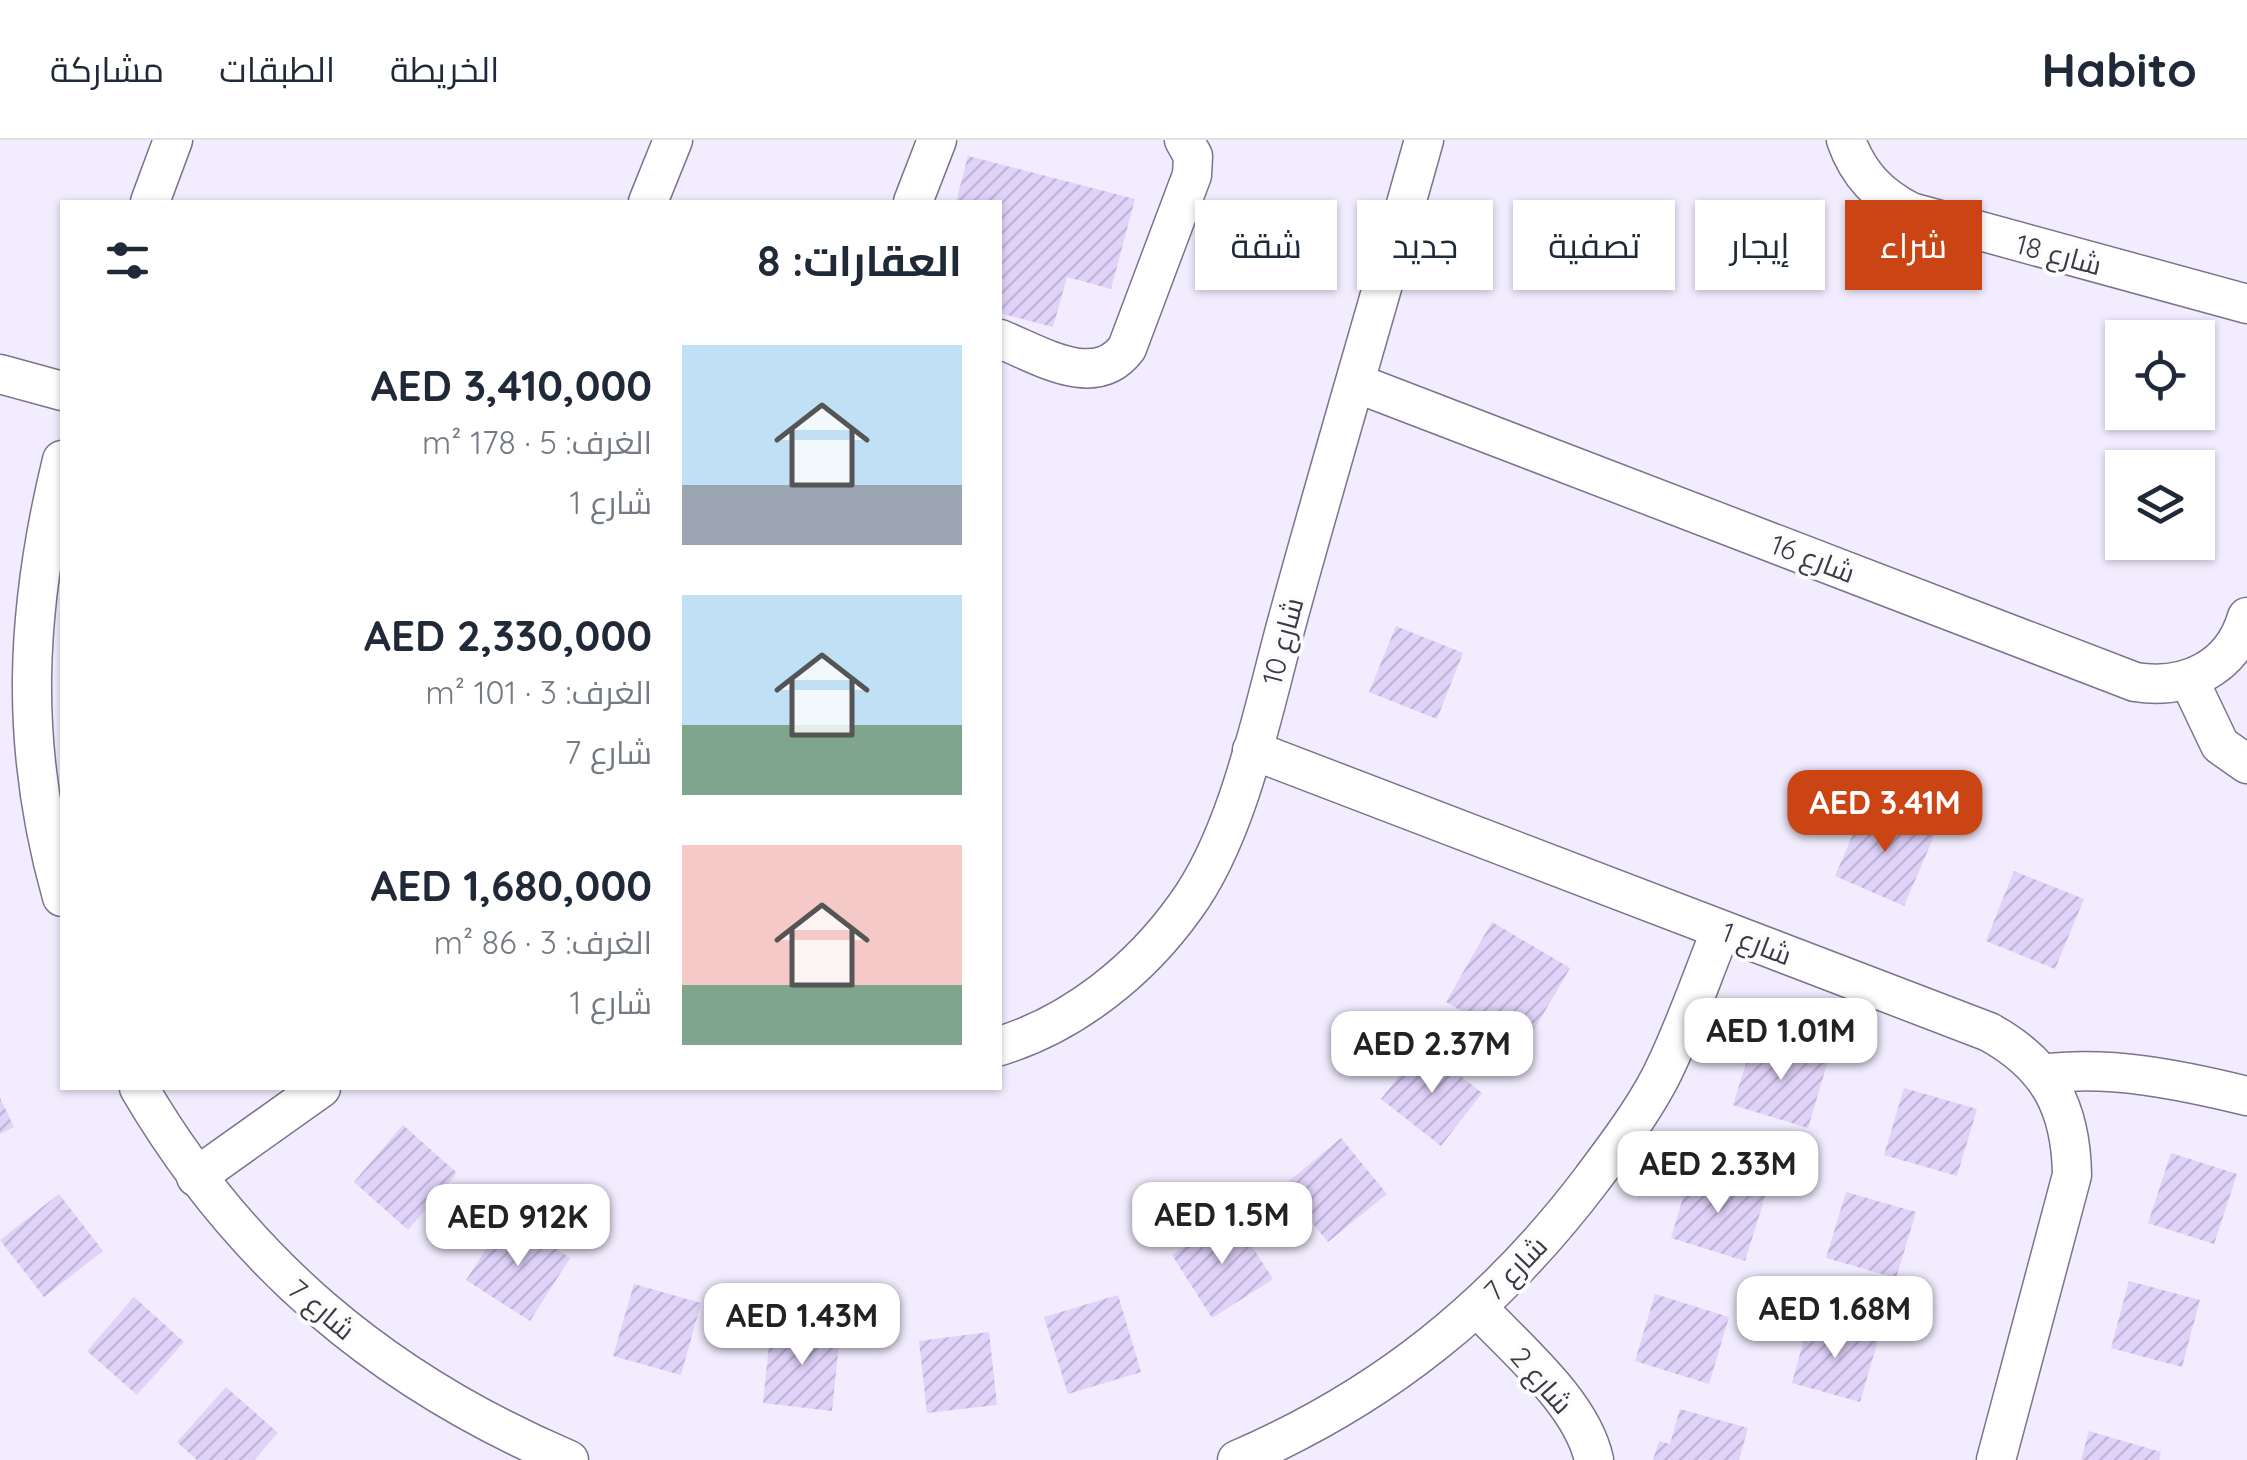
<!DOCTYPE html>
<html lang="ar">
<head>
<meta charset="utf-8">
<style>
  body { margin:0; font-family:Quicksand,Cairo,sans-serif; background:#f2f2f3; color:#1f2937; direction:rtl; height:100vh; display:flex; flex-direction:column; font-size:38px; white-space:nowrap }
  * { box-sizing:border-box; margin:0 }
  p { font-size:32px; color:#747a83 }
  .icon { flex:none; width:55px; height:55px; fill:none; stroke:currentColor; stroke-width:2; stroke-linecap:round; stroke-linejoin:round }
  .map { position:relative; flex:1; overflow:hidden; direction:ltr }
  .details { position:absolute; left:60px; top:60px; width:942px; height:890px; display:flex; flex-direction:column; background:#fff; border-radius:0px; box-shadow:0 2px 8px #0004; direction:rtl }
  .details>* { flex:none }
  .hud { position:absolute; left:1032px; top:60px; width:950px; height:90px; direction:rtl; display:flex; gap:20px }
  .fabs { position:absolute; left:2105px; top:180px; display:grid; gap:20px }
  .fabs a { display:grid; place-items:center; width:110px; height:110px; border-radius:0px; background:#fff; box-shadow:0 2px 8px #0004; font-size:50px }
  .price { position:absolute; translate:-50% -85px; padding:0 22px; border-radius:20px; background:#fff; color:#222; font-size:32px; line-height:65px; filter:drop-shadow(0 2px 5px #0008) }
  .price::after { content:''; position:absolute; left:50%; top:60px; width:30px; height:22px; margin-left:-15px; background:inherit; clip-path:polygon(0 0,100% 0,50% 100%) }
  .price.on { background:#cb4414; color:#fff }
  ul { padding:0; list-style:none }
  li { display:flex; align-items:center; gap:30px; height:250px; padding:0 40px }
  li span { display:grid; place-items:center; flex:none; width:280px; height:200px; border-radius:0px; color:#555 }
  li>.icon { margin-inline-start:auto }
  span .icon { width:120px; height:120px; fill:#fffc; stroke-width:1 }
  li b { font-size:42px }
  h2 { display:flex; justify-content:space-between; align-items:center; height:120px; padding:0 40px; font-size:42px }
  .tag { padding:0 35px; border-radius:0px; background:#fff; box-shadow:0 2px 8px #0004; font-size:35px; line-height:90px }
  .tag.on { background:#cb4414; color:#fff }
  header { display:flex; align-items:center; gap:60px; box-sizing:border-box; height:140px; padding:0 50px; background:#fff; border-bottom:2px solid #e0e1e3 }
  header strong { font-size:48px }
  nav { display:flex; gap:55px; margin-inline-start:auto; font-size:35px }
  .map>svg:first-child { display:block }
</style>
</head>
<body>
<header>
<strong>Habito</strong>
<nav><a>الخريطة</a><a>الطبقات</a><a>مشاركة</a></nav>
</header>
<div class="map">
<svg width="2247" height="1320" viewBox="0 0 2247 1320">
  <defs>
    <pattern id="building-hatch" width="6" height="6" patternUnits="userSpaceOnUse" patternTransform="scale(2.5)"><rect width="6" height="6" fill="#e0d3fa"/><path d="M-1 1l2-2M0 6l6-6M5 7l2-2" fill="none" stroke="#c1b6d8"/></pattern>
  </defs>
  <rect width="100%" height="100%" fill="#f1ecfe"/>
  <!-- building -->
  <g fill="url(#building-hatch)">
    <polygon points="968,16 1135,59 1111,149 1067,137 1053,187 1000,173 1000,62 956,62"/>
    <polygon points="1396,486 1463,513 1437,579 1369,552"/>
    <polygon points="1866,664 1935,694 1904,766 1835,736"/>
    <polygon points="2014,731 2084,759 2055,829 1986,801"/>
    <polygon points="1492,782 1570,828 1524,907 1446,862"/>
    <polygon points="1754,898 1828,921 1808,988 1733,965"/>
    <polygon points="1423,906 1482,953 1441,1006 1381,959"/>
    <polygon points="1904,948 1977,969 1957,1036 1884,1015"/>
    <polygon points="0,958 14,987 0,994"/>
    <polygon points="403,985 457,1033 408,1090 354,1042"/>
    <polygon points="1341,998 1387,1054 1328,1102 1282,1047"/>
    <polygon points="2171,1013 2237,1034 2214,1104 2148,1083"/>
    <polygon points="1691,1031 1766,1054 1745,1121 1671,1098"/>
    <polygon points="1846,1052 1916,1072 1896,1138 1826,1118"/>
    <polygon points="59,1054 103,1111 44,1157 0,1100"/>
    <polygon points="1232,1076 1273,1139 1212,1178 1172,1115"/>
    <polygon points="507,1077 570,1118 530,1181 466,1140"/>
    <polygon points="2129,1141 2200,1160 2182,1227 2111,1208"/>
    <polygon points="634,1144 701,1163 681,1235 613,1216"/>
    <polygon points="1655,1154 1729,1177 1709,1244 1635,1221"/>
    <polygon points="1118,1155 1141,1232 1068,1254 1044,1177"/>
    <polygon points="134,1157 184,1202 137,1255 87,1211"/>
    <polygon points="1809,1181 1878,1200 1860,1262 1792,1243"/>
    <polygon points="771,1186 840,1193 832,1271 763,1263"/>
    <polygon points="989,1192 997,1265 927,1273 919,1201"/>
    <polygon points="226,1247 278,1293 254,1320 197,1320 177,1302"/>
    <polygon points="1680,1269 1748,1288 1739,1320 1653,1320 1659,1301 1670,1304"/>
    <polygon points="2089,1291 2161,1312 2159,1320 2081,1320"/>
  </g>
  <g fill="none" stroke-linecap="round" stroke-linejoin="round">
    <defs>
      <g id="minor">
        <path d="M1846 0C1858 34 1879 56 1911 72L2247 164"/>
        <polyline points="150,62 173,0"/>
        <polyline points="648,62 673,0"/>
        <polyline points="913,62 937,0"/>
        <path d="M1000 199C1040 215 1095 251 1127 208L1192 35 1193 16 1184 0"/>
        <polyline points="0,234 62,251"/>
        <path d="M1356 243 2135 542C2185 550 2232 529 2247 477"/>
        <path d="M62 320C25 472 19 605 62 757"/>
        <polyline points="2189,540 2220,605 2247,624"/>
        <path d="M1252 610 1989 892C2049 925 2071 968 2072 1035L1996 1320"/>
        <path d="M1000 906C1074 883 1140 830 1185 767 1239 694 1263 570 1287 482 1331 321 1379 161 1424 0"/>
        <path d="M2042 934C2110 925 2181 940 2247 956"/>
        <path d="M139 948C241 1122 383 1241 569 1320"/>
        <polyline points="196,1037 321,948"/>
        <path d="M1477 1167C1516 1209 1582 1263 1594 1320"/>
        <path d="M1237 1320C1383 1257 1496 1166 1592 1039 1616 1007 1641 974 1660 938 1684 891 1701 839 1721 790"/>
      </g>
    </defs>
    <!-- minor casing -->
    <use href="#minor" stroke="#7c738e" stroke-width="41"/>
    <!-- minor -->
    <use href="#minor" stroke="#fff" stroke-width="38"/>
  </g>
  <g text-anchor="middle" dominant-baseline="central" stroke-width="8" stroke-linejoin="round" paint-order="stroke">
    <!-- street labels -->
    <g font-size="28" fill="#3c3844" stroke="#fcfcfc">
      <text transform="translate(2059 114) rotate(15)">شارع 18</text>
      <text transform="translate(1813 418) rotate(21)">شارع 16</text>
      <text transform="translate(1282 501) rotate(-75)">شارع 10</text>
      <text transform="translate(1757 803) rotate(21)">شارع 1</text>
      <text transform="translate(1515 1128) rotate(-46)">شارع 7</text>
      <text transform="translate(322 1169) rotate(40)">شارع 7</text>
      <text transform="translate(1542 1240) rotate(49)">شارع 2</text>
    </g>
  </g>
</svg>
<div class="fabs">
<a><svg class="icon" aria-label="locate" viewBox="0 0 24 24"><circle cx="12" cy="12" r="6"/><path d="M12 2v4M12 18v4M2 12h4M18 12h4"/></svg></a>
<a><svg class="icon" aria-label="layers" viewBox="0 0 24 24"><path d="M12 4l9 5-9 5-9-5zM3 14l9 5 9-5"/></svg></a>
</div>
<b class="price on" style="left:1885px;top:715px">AED 3.41M</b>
<b class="price" style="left:1781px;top:943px">AED 1.01M</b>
<b class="price" style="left:1432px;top:956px">AED 2.37M</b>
<b class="price" style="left:1718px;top:1076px">AED 2.33M</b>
<b class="price" style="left:1222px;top:1127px">AED 1.5M</b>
<b class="price" style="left:518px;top:1129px">AED 912K</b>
<b class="price" style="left:1835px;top:1221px">AED 1.68M</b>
<b class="price" style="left:802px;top:1228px">AED 1.43M</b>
<div class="hud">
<a class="tag on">شراء</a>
<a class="tag">إيجار</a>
<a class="tag">تصفية</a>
<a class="tag">جديد</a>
<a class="tag">شقة</a>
</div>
<section class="details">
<h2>العقارات: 8<svg class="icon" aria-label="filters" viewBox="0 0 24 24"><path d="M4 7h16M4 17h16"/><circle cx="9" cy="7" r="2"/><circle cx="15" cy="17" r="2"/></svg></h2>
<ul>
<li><span style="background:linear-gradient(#bfe0f5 70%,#9aa5b1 0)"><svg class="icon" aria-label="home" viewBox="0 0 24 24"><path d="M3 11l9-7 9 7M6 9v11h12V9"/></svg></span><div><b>AED 3,410,000</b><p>الغرف: 5 · 178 m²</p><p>شارع 1</p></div></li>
<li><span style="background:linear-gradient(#bfe0f5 65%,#7fa58c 0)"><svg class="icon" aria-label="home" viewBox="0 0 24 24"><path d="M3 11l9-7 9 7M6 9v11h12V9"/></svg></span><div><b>AED 2,330,000</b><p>الغرف: 3 · 101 m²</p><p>شارع 7</p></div></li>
<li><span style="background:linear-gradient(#f6c9c9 70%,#7fa58c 0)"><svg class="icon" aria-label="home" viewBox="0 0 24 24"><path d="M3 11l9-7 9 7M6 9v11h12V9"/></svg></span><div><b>AED 1,680,000</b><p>الغرف: 3 · 86 m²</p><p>شارع 1</p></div></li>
</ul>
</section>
</div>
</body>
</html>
